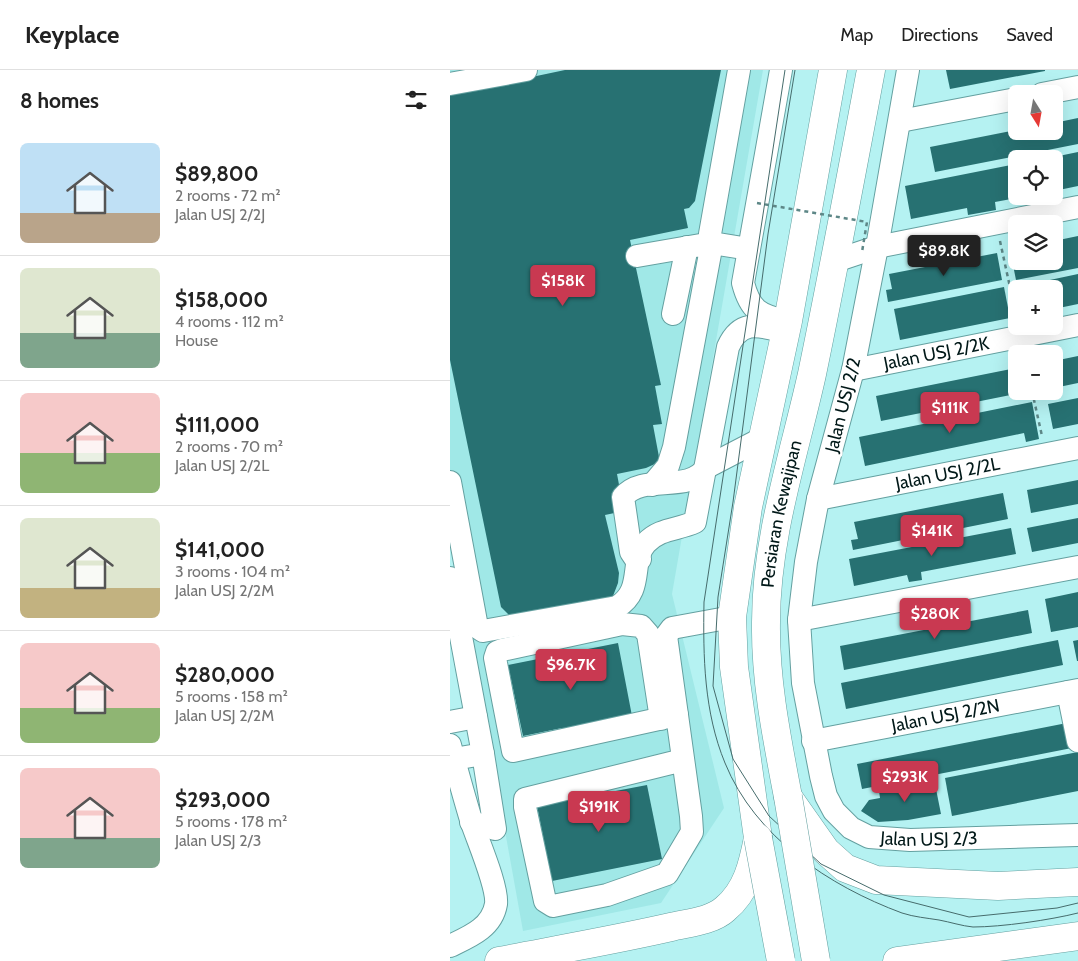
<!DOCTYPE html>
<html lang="en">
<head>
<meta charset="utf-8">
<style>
  body { margin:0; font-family:Cabin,sans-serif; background:#f2f2f2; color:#222; height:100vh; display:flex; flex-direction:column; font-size:19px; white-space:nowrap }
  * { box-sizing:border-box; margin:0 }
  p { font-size:16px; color:#767676 }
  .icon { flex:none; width:28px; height:28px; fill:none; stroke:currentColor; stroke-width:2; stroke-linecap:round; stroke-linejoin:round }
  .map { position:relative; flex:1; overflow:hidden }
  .side { display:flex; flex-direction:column; background:#fff; width:450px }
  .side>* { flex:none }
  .needle { width:32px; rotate:169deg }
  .buttons { position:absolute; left:558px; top:15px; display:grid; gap:10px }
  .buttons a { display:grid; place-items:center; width:55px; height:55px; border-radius:8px; background:#fff; box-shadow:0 5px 20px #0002; font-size:25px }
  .price { position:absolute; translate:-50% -42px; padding:0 11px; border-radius:5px; background:#c93951; color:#fff; font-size:16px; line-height:32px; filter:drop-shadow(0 1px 2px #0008) }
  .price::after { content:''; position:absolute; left:50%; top:30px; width:15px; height:11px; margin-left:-8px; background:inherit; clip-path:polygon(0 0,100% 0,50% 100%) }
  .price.on { background:#222; color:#fff }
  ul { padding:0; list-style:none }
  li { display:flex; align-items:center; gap:15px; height:125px; padding:0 20px }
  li+li { border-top:1px solid #e0e0e0 }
  li span { display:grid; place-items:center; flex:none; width:140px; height:100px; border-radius:8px; color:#555 }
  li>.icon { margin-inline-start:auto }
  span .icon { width:60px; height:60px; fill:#fffc; stroke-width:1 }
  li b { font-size:21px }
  h2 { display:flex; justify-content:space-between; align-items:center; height:60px; padding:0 20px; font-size:21px }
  header { display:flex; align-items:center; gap:30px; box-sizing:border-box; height:70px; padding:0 25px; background:#fff; border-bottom:1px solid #e0e0e0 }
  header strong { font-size:24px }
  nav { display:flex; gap:28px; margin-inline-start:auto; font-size:18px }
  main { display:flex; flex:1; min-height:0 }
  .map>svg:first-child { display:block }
</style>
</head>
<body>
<header>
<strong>Keyplace</strong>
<nav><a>Map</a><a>Directions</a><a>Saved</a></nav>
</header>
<main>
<section class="side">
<h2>8 homes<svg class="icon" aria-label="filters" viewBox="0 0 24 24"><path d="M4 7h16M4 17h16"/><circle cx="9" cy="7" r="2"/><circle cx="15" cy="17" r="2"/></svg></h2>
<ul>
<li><span style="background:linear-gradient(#bfe0f5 70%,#b9a48a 0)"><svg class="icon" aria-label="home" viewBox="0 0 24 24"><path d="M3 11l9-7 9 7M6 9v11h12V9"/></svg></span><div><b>$89,800</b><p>2 rooms · 72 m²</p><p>Jalan USJ 2/2J</p></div></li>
<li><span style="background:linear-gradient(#dfe7d0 65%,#7fa58c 0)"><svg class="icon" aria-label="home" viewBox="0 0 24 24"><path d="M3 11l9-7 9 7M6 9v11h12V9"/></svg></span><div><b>$158,000</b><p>4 rooms · 112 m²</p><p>House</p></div></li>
<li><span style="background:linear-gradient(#f6c9c9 60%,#8fb573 0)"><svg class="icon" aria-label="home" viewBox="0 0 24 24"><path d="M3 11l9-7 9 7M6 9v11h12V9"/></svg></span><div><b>$111,000</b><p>2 rooms · 70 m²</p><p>Jalan USJ 2/2L</p></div></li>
<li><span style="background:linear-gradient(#dfe7d0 70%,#c2b280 0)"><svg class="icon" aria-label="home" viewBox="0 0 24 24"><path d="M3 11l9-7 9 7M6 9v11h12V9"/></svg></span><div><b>$141,000</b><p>3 rooms · 104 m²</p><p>Jalan USJ 2/2M</p></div></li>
<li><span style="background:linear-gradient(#f6c9c9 65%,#8fb573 0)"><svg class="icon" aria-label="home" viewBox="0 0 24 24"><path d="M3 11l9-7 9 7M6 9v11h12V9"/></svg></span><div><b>$280,000</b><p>5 rooms · 158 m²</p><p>Jalan USJ 2/2M</p></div></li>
<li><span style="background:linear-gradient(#f6c9c9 70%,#7fa58c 0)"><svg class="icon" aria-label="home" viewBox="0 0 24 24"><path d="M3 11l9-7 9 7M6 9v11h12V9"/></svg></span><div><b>$293,000</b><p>5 rooms · 178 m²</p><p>Jalan USJ 2/3</p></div></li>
</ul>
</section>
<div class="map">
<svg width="628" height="891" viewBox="0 0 628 891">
  <rect width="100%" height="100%" fill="#b5f2f2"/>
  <!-- built -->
  <polygon fill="#a0e8e7" points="0,0 313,0 222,524 274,738 211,833 73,861 0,455"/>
  <!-- building -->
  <g fill="#277172">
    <polygon points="115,0 271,0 245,131 239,138 234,139 238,158 180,170 211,315 205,316 212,354 203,355 209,387 207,393 196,398 167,404 174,441 155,445 169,503 168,513 163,526 154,532 67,548 59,545 51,537 0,290 0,24"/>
    <polygon points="496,0 595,0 595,1 500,19"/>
    <polygon points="628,48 628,74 485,102 480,77 566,60 604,61 604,53"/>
    <polygon points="628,82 628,116 604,121 604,89 599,88"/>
    <polygon points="566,94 566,126 572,127 545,132 546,140 518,145 517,138 461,149 455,116"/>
    <polygon points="628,166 628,198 566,210 560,180 566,179 566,191 604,191 604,171"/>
    <polygon points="547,183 552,210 438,232 436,220 442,219 439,204"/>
    <polygon points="628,204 628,234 604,239 604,219 568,219 567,217"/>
    <polygon points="554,217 560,248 450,270 444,239"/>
    <polygon points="628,286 628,313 604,318 604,291"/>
    <polygon points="566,298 566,321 576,322 431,351 426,326"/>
    <polygon points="628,328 628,354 603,359 598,334"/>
    <polygon points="582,332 589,369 576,372 574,363 415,396 409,367"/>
    <polygon points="628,410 628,434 581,443 577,420"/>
    <polygon points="553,423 558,449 403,480 401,470 408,469 404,452"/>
    <polygon points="628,448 628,473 582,482 577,458"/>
    <polygon points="561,458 566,484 471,502 472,510 459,512 457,505 404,516 399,489"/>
    <polygon points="628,522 628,557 601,562 595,529"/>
    <polygon points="578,540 582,563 394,600 390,576"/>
    <polygon points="608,570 613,595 396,639 391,613"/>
    <polygon points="628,570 628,591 627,591 623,571"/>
    <polygon points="168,573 182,646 114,664 112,658 73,666 58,595"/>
    <polygon points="622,652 627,677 412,719 407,694"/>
    <polygon points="628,682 628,721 502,746 495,708"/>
    <polygon points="484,709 491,744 458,750 428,752 411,741 419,730 430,728 429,721"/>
    <polygon points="197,715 212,789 102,811 87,736"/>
  </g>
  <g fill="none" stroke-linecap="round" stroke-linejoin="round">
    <defs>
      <g id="minor">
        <polyline points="289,0 260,164 262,173 299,179"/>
        <path d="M331 0 293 213C300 240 309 245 335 251"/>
        <path id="s1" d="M458 0 427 177 403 300 368 429 356 492 349 550 353 613 371 706 376 726 384 741 401 758 419 767 460 770 628 765"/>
        <polyline points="0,14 76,0"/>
        <polyline points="592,24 628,17"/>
        <polyline points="450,51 566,29"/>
        <polyline points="187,186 262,173 224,377 218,396 202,415"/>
        <polyline points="385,191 427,177 628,137"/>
        <polyline points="223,244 237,177"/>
        <path id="s2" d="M403 300 628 255"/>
        <path d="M0 412 27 557 33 561 167 537C195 520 179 491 196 473 210 458 228 460 245 452L278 277C291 248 310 256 336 262"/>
        <path id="s3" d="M368 429 628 378"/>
        <path d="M190 489 185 488 181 482 173 427C194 402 238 425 257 397L313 368"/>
        <polyline points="0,508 33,684 4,689"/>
        <polyline points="349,550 628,497"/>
        <polyline points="618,622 628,671"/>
        <polyline points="211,649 198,564 191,556 172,554 52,580 47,582 45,588 63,681 227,645"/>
        <polyline points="0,652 26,647"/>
        <path id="s4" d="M363 671 628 620"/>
        <path d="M0 675C7 701 14 727 22 753 28 771 48 817 46 834 42 858 19 867 0 876"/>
        <polyline points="233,690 75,729 75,737 95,831 103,836 157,825 217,804 242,762 241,746 216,566 222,558 282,547"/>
        <polyline points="21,752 45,759 33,684"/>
      </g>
      <g id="major">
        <path id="s5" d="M338 727C327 669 315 611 316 552 316 467 344 385 362 304 383 203 402 101 421 0"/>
        <polyline points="308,768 284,597 282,547 298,437 338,251 383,0"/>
      </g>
      <g id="highway">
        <polyline points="338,727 376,781 395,798 426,810 548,816 628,812"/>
        <path d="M49 891C106 880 164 870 221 857 238 853 262 851 275 839 297 821 303 794 308 768"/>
        <polyline points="447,891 628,866"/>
      </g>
    </defs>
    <!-- minor casing -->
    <use href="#minor" stroke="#64a0a0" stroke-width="24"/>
    <!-- major casing -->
    <use href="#major" stroke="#64a0a0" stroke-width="29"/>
    <!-- highway casing -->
    <use href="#highway" stroke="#64a0a0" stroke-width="29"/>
    <!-- path -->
    <g stroke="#5d8787" stroke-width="2.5" stroke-dasharray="4 4" stroke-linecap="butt">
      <polyline points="550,171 566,245"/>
      <polyline points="582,321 592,366"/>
    </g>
    <!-- minor -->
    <use href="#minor" stroke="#fff" stroke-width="22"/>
    <!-- major -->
    <use href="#major" stroke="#fff" stroke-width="28"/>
    <!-- highway -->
    <use href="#highway" stroke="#fff" stroke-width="28"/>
    <!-- tram -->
    <g stroke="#466c6c" stroke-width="1">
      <path d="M335 0 254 532C253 587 254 642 275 693 305 767 379 816 452 843 464 847 477 848 489 850 500 852 512 856 523 857 552 857 600 850 628 843"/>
      <polyline points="345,0 318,164 283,432 268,527 263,616 283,689 319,746 371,794 434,825 519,847 607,838 628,833"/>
    </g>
    <defs>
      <g id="major-bridge">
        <polyline points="338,727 366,891"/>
        <polyline points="308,768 331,891"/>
      </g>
    </defs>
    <!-- major-bridge casing -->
    <use href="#major-bridge" stroke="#64a0a0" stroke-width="29" stroke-linecap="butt"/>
    <!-- path-bridge -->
    <polyline stroke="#5d8787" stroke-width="2.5" stroke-dasharray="4 4" stroke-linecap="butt" points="307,133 417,152 412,182"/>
    <!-- major-bridge -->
    <use href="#major-bridge" stroke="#fff" stroke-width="28"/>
  </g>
  <g text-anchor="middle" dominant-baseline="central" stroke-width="5" stroke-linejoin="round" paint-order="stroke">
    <!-- street labels -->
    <g font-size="18" fill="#011818" stroke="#fff">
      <text stroke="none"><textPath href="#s2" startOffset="85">Jalan USJ 2/2K</textPath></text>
      <text transform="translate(393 335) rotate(-76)">Jalan USJ 2/2</text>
      <text stroke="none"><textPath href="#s3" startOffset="132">Jalan USJ 2/2L</textPath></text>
      <text stroke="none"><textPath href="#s5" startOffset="286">Persiaran Kewajipan</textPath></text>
      <text stroke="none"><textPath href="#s4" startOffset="135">Jalan USJ 2/2N</textPath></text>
      <text stroke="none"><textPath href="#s1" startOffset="861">Jalan USJ 2/3</textPath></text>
    </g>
  </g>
</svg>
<div class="buttons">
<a><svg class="needle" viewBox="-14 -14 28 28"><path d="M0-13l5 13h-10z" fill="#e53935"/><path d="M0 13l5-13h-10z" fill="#767676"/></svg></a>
<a><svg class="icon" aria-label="locate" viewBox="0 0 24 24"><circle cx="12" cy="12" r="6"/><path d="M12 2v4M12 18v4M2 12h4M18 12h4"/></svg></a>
<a><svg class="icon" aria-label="layers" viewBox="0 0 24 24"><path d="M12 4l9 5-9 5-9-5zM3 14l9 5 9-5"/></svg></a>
<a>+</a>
<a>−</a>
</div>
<b class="price on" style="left:494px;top:207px">$89.8K</b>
<b class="price" style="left:113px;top:237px">$158K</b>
<b class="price" style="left:500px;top:364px">$111K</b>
<b class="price" style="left:482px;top:487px">$141K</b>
<b class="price" style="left:485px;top:570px">$280K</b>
<b class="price" style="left:121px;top:621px">$96.7K</b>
<b class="price" style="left:455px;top:733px">$293K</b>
<b class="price" style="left:149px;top:763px">$191K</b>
</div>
</main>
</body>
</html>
